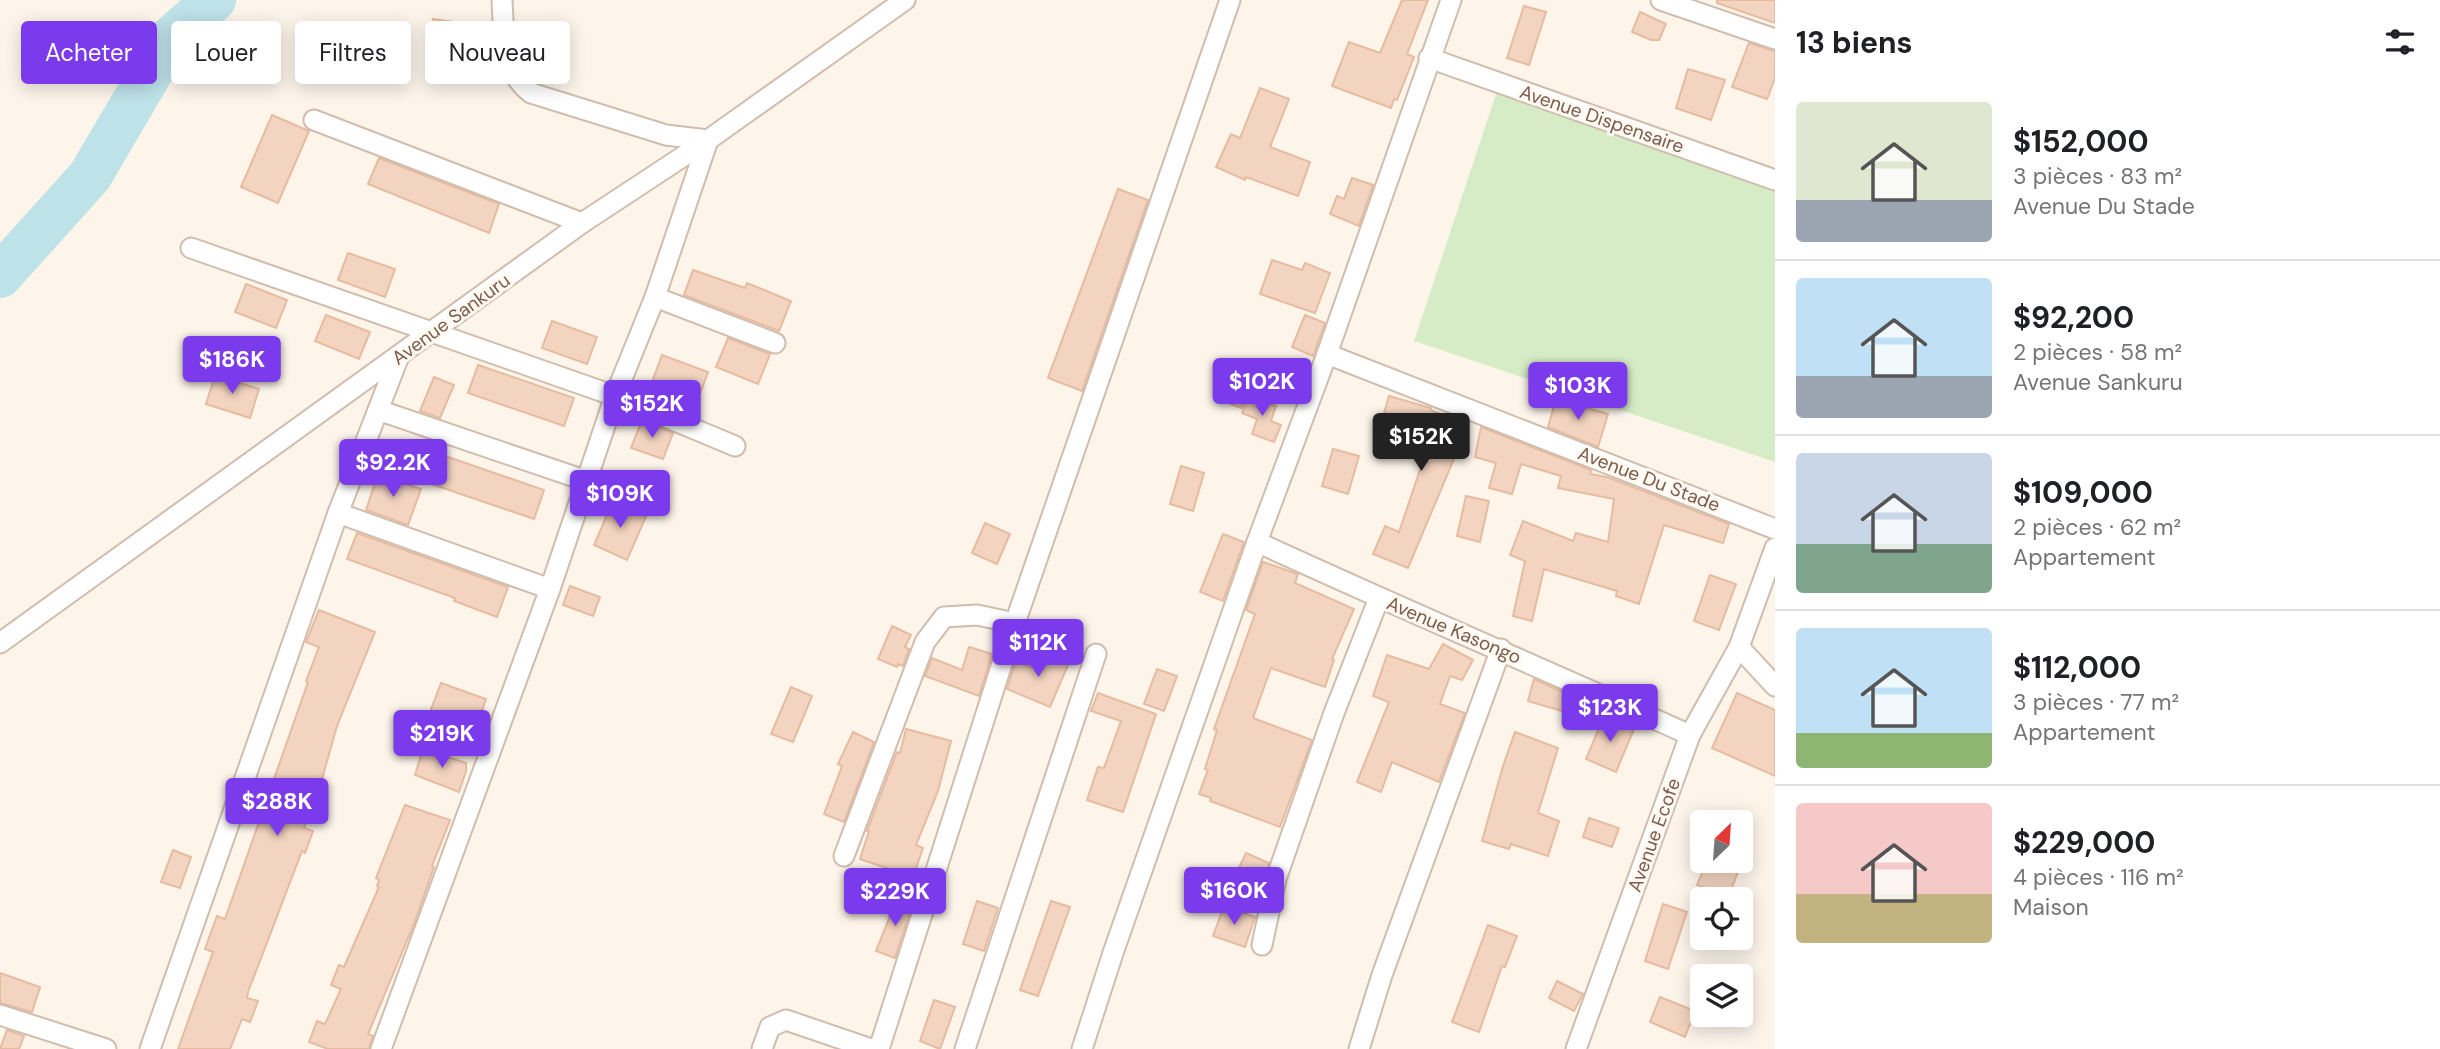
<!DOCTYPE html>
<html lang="fr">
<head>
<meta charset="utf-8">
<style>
  body { margin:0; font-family:"DM Sans",sans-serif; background:#f6f6f6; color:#202124; height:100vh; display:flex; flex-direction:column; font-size:26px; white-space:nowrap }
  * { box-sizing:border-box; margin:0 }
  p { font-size:23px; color:#757577 }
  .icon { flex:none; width:38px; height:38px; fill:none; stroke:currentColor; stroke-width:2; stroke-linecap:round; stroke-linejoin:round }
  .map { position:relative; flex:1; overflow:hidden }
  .details { display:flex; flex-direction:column; background:#fff; width:665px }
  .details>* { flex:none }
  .top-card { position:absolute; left:21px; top:21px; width:665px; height:63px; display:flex; gap:14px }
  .needle { width:46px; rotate:25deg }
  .controls { position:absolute; left:1690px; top:810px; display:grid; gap:14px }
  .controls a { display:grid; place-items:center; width:63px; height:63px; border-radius:7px; background:#fff; box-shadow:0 4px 18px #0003; font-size:35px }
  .price { position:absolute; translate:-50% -60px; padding:0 16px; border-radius:7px; background:#7c3aed; color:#fff; font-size:23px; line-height:46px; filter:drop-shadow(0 2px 4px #0008) }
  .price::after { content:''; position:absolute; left:50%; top:42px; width:21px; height:16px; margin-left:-10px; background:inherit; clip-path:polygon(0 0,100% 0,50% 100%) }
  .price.active { background:#222; color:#fff }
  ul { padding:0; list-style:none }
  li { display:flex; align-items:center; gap:21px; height:175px; padding:0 21px }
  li+li { border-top:2px solid #e0e0e0 }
  li span { display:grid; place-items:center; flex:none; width:196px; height:140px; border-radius:7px; color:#555 }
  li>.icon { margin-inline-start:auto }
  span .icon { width:84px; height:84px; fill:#fffc; stroke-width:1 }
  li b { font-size:30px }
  h2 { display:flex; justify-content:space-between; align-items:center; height:84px; padding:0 21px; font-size:30px }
  .pill { padding:0 24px; border-radius:7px; background:#fff; box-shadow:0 4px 18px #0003; font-size:24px; line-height:63px }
  .pill.active { background:#7c3aed; color:#fff }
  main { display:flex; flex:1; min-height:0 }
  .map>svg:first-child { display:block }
</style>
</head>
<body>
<main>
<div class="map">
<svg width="1775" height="1049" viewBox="0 0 1775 1049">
  <rect width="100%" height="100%" fill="#fdf5ea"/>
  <!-- green -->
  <polygon fill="#d6ecc7" points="1497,91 1775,184 1775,462 1414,341"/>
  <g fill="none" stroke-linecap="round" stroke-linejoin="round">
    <!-- river -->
    <polyline stroke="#bde2e8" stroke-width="44" points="0,276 90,176 171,38 214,0"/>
  </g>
  <!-- building -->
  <g fill="#f3d4c0" stroke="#e6bba0" stroke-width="2">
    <polygon points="1402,0 1428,0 1407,54 1414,57 1397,100 1394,99 1391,108 1332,86 1349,42 1380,53"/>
    <polygon points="1717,0 1775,0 1775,23 1717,3"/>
    <polygon points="1524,6 1546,12 1529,65 1507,58"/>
    <polygon points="1640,12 1666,24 1659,40 1651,40 1632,32"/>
    <polygon points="433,19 491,27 485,75 427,67"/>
    <polygon points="1749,43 1775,51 1775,78 1767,99 1732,87"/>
    <polygon points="1688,69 1725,80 1711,120 1676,108"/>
    <polygon points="1260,88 1289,99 1270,147 1310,162 1298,196 1246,177 1245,180 1216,167 1231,134 1240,138"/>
    <polygon points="272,115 309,131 278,203 241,187"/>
    <polygon points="379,158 499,204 489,233 368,184"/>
    <polygon points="1352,178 1373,185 1359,226 1330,214 1337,196 1344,199"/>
    <polygon points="1118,189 1148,200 1082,391 1048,378"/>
    <polygon points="348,253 395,269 385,297 338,280"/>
    <polygon points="1272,260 1302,270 1305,263 1330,273 1315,313 1260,294"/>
    <polygon points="693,270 745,288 747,283 791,301 779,331 684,295"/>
    <polygon points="246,284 287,300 276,328 235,312"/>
    <polygon points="326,315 370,332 359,359 315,341"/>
    <polygon points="1305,315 1325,323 1313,356 1292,347"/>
    <polygon points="552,321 597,337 587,364 542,348"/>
    <polygon points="728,338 770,354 758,384 716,367"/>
    <polygon points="662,355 708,372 698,399 652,382"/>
    <polygon points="478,365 574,398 564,426 468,393"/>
    <polygon points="1237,365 1255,372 1241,408 1223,401"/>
    <polygon points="215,375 259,389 250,418 206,404"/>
    <polygon points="434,377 454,385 440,418 420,411"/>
    <polygon points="1248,396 1276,406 1271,421 1281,425 1274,442 1252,434 1257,419 1242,413"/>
    <polygon points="1389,396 1431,408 1432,411 1469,423 1408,568 1373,554 1385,526 1399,532 1427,449 1407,443 1411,429 1382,420"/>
    <polygon points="1556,399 1608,414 1598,447 1548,427"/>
    <polygon points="642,420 673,433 663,459 631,448"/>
    <polygon points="1481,427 1591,470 1590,474 1607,477 1729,524 1723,543 1664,525 1639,604 1616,596 1617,591 1544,569 1532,621 1513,616 1525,561 1510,555 1523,521 1573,541 1576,533 1608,542 1614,499 1558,488 1561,476 1521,464 1512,494 1489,488 1496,463 1475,457"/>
    <polygon points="1333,449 1359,456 1348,494 1322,486"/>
    <polygon points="445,456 544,490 534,519 434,485"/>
    <polygon points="1181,466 1204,473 1193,511 1170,504"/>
    <polygon points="378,474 421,489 408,525 366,510"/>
    <polygon points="1466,496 1489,501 1480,542 1457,536"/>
    <polygon points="614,499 647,514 627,560 594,545"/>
    <polygon points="985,523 1010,534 997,564 972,553"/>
    <polygon points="357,533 508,587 497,617 454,601 455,598 347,559"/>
    <polygon points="1223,534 1244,542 1223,601 1200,592"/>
    <polygon points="1263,562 1298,574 1295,583 1354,609 1332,659 1334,660 1325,687 1271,668 1253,718 1312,740 1280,827 1210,801 1211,798 1199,794 1208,770 1205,769 1217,730 1214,729 1255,614 1246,610"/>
    <polygon points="1710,575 1736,584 1719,630 1694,621"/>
    <polygon points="570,586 600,597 593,616 563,605"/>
    <polygon points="319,610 375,632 337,726 318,793 304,828 313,831 305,853 302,851 248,992 247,998 258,1001 250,1022 242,1019 230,1049 178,1049 213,952 205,949 217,916 225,919 308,682 306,681 319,647 306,642"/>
    <polygon points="892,626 911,635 905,647 909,649 903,666 898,664 897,667 878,659"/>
    <polygon points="1443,644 1473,660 1462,680 1450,676 1440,704 1465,713 1439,782 1392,762 1381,792 1357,782 1389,702 1373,696 1387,655 1429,669"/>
    <polygon points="969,647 992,654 979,696 925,676 932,658 962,670"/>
    <polygon points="1038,652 1068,665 1050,707 1007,689 1016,662 1031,667"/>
    <polygon points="1157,669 1177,676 1164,711 1144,704"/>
    <polygon points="1534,679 1574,697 1569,713 1528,701"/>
    <polygon points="441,683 486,699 476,728 430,712"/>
    <polygon points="791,687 812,696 793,742 771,734"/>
    <polygon points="1098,693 1156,714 1123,812 1087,800 1098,767 1104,768 1121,721 1091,711"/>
    <polygon points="1737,693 1775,710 1775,776 1712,748"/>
    <polygon points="1604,716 1634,729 1616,772 1586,759"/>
    <polygon points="906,729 951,741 938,791 916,845 923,848 913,877 860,859 869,831 867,831 897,752 900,753"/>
    <polygon points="853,732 874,742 844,822 824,814 842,766 838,764"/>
    <polygon points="1515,732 1558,748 1538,813 1559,821 1548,856 1511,844 1509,849 1482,841 1503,766"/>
    <polygon points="423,749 466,763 466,771 459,792 415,775"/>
    <polygon points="405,805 450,820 432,866 434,867 414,924 368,1034 373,1036 369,1049 328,1049 309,1042 317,1021 325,1024 341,989 331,985 339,965 344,967 379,887 377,886 379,880 376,878"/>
    <polygon points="1589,818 1619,828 1612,847 1583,837"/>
    <polygon points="173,850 191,857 180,888 161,882"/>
    <polygon points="1246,853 1269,863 1262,884 1237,872"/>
    <polygon points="1707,861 1719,861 1739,869 1728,898 1697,885"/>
    <polygon points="898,896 913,902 895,958 876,951"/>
    <polygon points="977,901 998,908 984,951 963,944"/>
    <polygon points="1051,901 1070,907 1038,996 1020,990"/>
    <polygon points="1663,904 1687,912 1668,969 1645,961"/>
    <polygon points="1224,906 1255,917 1245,947 1213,936"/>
    <polygon points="1488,925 1517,936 1505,967 1502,966 1479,1032 1452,1022"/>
    <polygon points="0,973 40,987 32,1012 0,1003"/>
    <polygon points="1557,981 1583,994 1574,1011 1549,998"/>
    <polygon points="1660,997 1695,1011 1685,1037 1650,1022"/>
    <polygon points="934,1000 955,1007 940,1049 920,1041"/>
    <polygon points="7,1030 24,1036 19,1049 0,1049"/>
  </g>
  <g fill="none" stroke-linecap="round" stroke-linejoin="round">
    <defs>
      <g id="street">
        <polyline points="1661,0 1775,39"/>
        <polyline points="1429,58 1775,180"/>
        <polyline points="314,120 582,223"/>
        <polyline points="191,248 615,396 735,446"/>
        <polyline points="655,297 775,343"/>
        <polyline points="1327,354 1775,529"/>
        <polyline points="378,410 587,481"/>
        <polyline points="338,513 550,589"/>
        <path d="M1257 542C1400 608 1546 670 1690 735"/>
        <polyline points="0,643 582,223 708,140 905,0"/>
        <polyline points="1739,647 1775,686"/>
        <polyline points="844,856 925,642 944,617 977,615 1015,623"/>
        <polyline points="1262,945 1276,879 1334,713 1379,598"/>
        <polyline points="0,1015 106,1049"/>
        <polyline points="150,1049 338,513 399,356"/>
        <path d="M381 1049 550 589 615 396 655 297 708 140 666 135 531 93C502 71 504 34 502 0"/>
        <polyline points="762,1049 770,1027 786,1020 871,1049"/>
        <polyline points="879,1049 1015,623 1230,0"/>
        <polyline points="965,1049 1096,654"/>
        <polyline points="1082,1049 1113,953 1257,542 1327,354 1451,0"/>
        <polyline points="1359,1049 1382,975 1501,649"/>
        <polyline points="1576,1049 1690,735 1739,647 1775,548"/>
      </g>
    </defs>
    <!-- street casing -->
    <use href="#street" stroke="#d0bdae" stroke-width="23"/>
    <!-- street -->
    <use href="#street" stroke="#fff" stroke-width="19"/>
  </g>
  <g text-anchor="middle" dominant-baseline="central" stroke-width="6" stroke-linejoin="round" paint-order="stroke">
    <!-- street labels -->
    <g font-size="19" fill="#795c4c" stroke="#fff9f1">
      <text transform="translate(1602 119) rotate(19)">Avenue Dispensaire</text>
      <text transform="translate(451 319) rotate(-36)">Avenue Sankuru</text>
      <text transform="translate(1649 479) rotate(21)">Avenue Du Stade</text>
      <text transform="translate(1454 630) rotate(23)">Avenue Kasongo</text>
      <text transform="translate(1654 835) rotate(-70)">Avenue Ecofe</text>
    </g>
  </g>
</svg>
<div class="controls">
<a><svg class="needle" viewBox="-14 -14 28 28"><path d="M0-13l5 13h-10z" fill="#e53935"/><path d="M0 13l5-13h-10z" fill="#757577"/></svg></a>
<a><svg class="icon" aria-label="locate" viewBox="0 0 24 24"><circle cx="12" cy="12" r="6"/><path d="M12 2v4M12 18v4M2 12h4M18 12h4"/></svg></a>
<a><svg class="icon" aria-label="layers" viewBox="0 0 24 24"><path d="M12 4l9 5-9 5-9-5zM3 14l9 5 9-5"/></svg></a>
</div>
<b class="price" style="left:232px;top:396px">$186K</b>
<b class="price" style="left:1262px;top:418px">$102K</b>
<b class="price" style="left:1578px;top:422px">$103K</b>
<b class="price" style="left:652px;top:440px">$152K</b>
<b class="price active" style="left:1421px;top:473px">$152K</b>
<b class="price" style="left:393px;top:499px">$92.2K</b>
<b class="price" style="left:620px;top:530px">$109K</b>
<b class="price" style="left:1038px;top:679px">$112K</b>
<b class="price" style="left:1610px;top:744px">$123K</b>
<b class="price" style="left:442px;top:770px">$219K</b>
<b class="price" style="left:277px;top:838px">$288K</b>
<b class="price" style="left:1234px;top:927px">$160K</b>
<b class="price" style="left:895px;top:928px">$229K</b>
<div class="top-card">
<a class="pill active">Acheter</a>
<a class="pill">Louer</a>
<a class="pill">Filtres</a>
<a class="pill">Nouveau</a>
</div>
</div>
<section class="details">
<h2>13 biens<svg class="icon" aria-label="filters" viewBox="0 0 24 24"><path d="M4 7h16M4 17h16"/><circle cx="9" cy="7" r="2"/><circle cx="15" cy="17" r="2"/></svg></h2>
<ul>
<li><span style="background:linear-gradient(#dfe7d0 70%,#9aa5b1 0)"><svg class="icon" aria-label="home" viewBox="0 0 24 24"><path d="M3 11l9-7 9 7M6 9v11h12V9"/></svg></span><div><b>$152,000</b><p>3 pièces · 83 m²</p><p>Avenue Du Stade</p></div></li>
<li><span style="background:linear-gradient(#bfe0f5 70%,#9aa5b1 0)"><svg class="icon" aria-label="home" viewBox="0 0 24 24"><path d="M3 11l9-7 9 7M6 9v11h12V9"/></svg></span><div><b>$92,200</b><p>2 pièces · 58 m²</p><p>Avenue Sankuru</p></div></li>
<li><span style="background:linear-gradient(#c9d6e8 65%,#7fa58c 0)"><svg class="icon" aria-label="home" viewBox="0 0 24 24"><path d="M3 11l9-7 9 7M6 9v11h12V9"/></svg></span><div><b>$109,000</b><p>2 pièces · 62 m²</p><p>Appartement</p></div></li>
<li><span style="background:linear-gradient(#bfe0f5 75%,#8fb573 0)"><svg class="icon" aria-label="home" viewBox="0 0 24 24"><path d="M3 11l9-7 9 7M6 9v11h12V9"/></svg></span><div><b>$112,000</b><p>3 pièces · 77 m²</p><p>Appartement</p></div></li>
<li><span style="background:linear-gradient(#f6c9c9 65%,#c2b280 0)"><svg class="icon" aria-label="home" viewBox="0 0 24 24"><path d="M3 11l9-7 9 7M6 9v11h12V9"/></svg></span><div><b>$229,000</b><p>4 pièces · 116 m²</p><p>Maison</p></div></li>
</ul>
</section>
</main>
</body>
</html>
